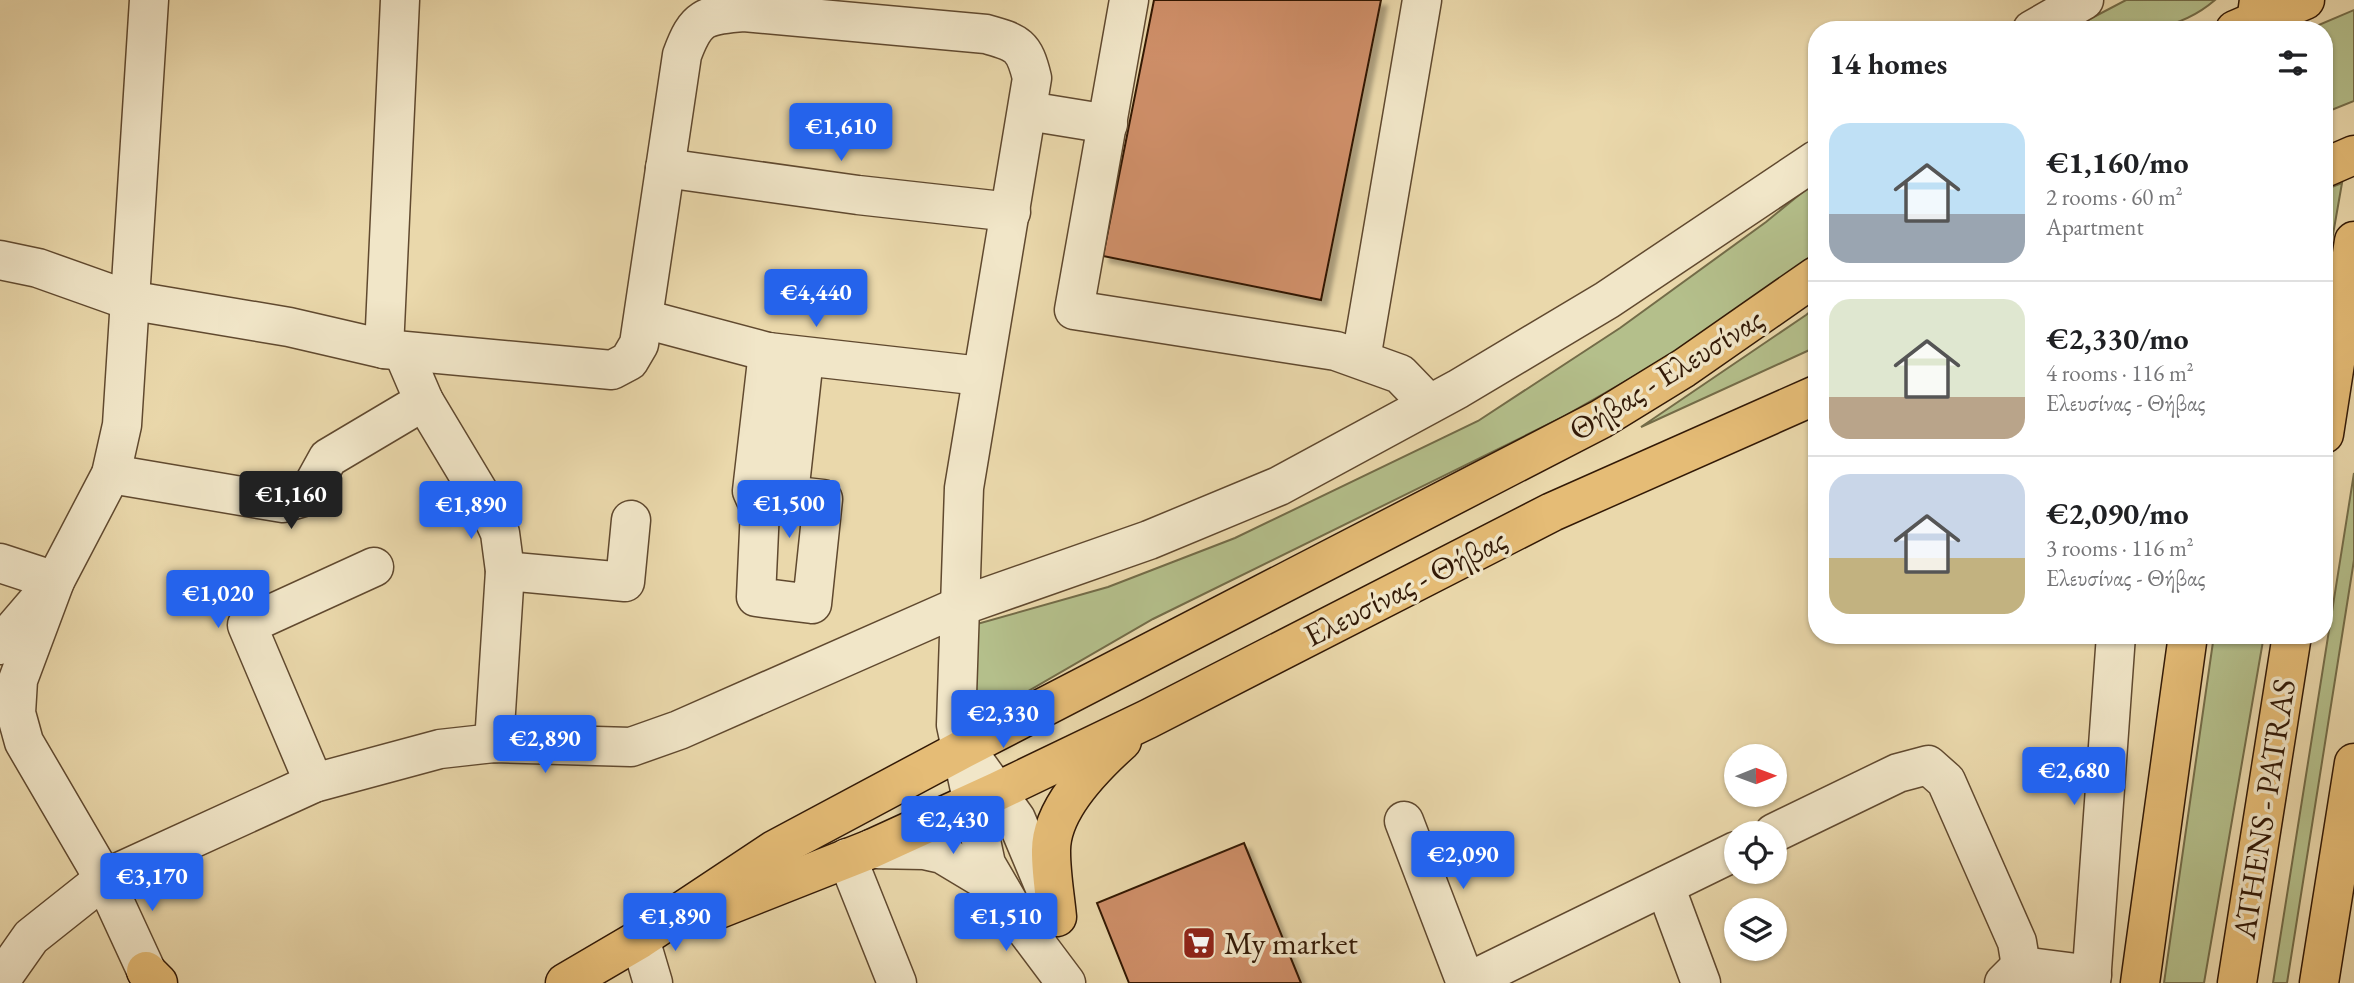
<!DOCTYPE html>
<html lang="en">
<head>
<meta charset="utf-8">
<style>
  body { margin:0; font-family:"EB Garamond",serif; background:#f6f6f6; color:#202124; height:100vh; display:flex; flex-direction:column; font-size:26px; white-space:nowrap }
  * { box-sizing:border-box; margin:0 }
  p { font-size:23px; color:#757577 }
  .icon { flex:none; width:38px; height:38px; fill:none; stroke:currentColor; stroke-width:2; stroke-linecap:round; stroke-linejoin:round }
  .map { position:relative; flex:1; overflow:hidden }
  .details { position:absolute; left:1808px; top:21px; width:525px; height:623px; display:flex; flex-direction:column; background:#fff; border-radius:28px; box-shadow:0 2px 5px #0004 }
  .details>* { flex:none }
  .needle { width:46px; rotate:89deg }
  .fabs { position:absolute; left:1724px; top:744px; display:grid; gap:14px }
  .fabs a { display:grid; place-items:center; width:63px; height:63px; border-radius:50%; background:#fff; box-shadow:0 2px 5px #0004; font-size:35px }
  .price { position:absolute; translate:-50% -60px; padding:0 16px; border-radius:7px; background:#2563eb; color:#fff; font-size:23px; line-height:46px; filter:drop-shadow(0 2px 4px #0008) }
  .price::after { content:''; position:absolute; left:50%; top:42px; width:21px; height:16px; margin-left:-10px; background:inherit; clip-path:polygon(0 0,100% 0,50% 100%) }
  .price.active { background:#222; color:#fff }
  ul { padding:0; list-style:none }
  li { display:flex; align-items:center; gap:21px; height:175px; padding:0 21px }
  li+li { border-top:2px solid #e0e0e0 }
  li span { display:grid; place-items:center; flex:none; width:196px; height:140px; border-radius:21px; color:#555 }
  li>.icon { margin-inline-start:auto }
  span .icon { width:84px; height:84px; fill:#fffc; stroke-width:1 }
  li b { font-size:30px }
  h2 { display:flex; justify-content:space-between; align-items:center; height:84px; padding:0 21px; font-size:30px }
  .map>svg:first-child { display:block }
</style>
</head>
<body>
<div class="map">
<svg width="2354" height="983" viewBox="0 0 2354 983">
  <defs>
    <filter id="shadow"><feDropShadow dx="6" dy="6" stdDeviation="2" flood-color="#0004"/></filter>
  </defs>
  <rect width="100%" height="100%" fill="#ead8ab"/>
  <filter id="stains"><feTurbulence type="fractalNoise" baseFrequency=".00286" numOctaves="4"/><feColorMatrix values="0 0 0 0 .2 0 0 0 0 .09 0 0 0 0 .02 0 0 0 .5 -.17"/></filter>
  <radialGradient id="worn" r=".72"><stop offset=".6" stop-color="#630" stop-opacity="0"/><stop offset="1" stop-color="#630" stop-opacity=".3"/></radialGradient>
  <!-- green -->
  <g fill="#b4bf8b" stroke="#736c48" stroke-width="2">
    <path d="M2126 0H2215C2171 38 2123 30 2069 30Z"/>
    <polygon points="2354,10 2354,101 2324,113 2324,30 2307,30"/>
    <polygon points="1816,181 1816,255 1687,346 1561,418 1153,619 973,723 977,624 1108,587 1235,538 1478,421 1620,328 1766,222"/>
    <polygon points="2342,183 2324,286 2324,190"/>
    <polygon points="1816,307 1816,347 1641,427 1806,315"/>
    <polygon points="2354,473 2354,560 2287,983 2273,983"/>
    <polygon points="2214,635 2264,635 2204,983 2164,983"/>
  </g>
  <!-- building -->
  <g fill="#cf8f69" stroke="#321906" stroke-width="2" filter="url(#shadow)">
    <polygon points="1154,0 1381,0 1321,300 1103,256"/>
    <polygon points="1244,843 1301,983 1129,983 1097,903"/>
  </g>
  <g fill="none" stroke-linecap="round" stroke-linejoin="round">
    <defs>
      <g id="minor">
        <polyline points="149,0 122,425 111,474 55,581 18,680 16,713 24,742 104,879 152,983"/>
        <polyline points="1129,0 1074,310 1336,351 1400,374 1428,403"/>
        <polyline points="2032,30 2084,0"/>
        <polyline points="1028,111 1108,124"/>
        <polyline points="665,168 858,195 1011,212"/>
        <path d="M0 260 38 268 128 300 289 327 384 349 612 370 629 361 639 344 682 55C696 17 704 15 744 12L986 34C1018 43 1024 45 1032 78L964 488 956 725 986 864 1018 919 1066 983"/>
        <polyline points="644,319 768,352 981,376"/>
        <polyline points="384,349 400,0"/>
        <polyline points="403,352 424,401 490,511 500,533 505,571 494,743"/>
        <polyline points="1361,359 1422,0"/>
        <polyline points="111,474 283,503 307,496 328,458 424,401"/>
        <polyline points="752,491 823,499 812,604 756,597 760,509 752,491 768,352"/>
        <polyline points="789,494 804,358"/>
        <polyline points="0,563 55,581"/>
        <polyline points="505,571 625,582 631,520"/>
        <polyline points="0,645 38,601"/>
        <polyline points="978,766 1016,819 1050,900"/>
        <polyline points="314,783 247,625 374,567"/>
        <polyline points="1404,821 1466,983 1736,851"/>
        <polyline points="1774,833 1898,773 1928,765 1946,781 2017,942 2021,966"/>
        <polyline points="871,849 924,850 942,854 997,887"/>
        <polyline points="847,858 897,983"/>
        <polyline points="1665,886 1701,983"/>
        <polyline points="640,939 653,983"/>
        <polyline points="0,981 31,937 104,879 314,783 440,749 494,743 631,747 679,730 958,607 1149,540 1279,486 1458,389 1607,300 1816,160"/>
        <polyline points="2004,983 2021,966 2092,975"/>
        <polyline points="2091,983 2116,635"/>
      </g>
      <g id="major">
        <polyline points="2235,30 2305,0"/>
        <polyline points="2324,168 2354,155"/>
        <polyline points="709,913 871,849 998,791 1148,719 1552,512 1816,395"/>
        <path d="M1057 917C1055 896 1051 874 1051 852 1050 810 1093 767 1122 741"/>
        <polyline points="146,971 158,983"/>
        <polyline points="565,983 640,939 774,850 963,749 1601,419 1684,368 1816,276"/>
      </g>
      <g id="highway">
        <polyline points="2255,30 2259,0"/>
        <polyline points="2324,434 2354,241"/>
        <polyline points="2140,983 2188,635"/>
        <polyline points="2237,983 2292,635"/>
        <polyline points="2319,983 2354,763"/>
      </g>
    </defs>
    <!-- minor casing -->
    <use href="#minor" stroke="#60492f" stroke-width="41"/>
    <!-- major casing -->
    <use href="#major" stroke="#321906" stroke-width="41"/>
    <!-- highway casing -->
    <use href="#highway" stroke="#321906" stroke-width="41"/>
    <!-- minor -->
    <use href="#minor" stroke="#f1e6c8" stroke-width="38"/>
    <!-- major -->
    <use href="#major" stroke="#e5bc76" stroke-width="38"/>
    <!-- highway -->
    <use href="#highway" stroke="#e5bc76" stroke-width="38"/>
  </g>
  <!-- icons -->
  <defs>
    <symbol id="supermarket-square" viewBox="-11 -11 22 22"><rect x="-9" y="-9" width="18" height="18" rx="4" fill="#8f2418" stroke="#f1e6c8"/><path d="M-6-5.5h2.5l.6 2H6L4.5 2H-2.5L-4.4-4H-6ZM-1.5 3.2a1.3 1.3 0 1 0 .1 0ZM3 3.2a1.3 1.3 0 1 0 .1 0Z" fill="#fff"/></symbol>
  </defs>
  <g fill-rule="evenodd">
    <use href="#supermarket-square" x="1180" y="924" width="38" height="38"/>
  </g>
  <g text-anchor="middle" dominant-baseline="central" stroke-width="7" stroke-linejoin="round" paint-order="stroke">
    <!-- street labels -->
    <g font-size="32" fill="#321906" stroke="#f1e6c8">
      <text transform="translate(1666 374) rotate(-32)">Θήβας - Ελευσίνας</text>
      <text transform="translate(1405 587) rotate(-27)">Ελευσίνας - Θήβας</text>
      <text transform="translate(2264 809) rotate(-81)">ATHENS - PATRAS</text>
    </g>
    <!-- poi labels -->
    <g font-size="32" fill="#321906" stroke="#f1e6c8" text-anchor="start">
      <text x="1224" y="943">My market</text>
    </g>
  </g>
  <rect width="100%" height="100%" filter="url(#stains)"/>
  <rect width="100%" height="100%" fill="url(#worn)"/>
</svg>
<div class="fabs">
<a><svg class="needle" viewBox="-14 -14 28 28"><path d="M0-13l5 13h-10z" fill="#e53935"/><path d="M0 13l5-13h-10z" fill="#757577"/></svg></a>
<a><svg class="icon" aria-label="locate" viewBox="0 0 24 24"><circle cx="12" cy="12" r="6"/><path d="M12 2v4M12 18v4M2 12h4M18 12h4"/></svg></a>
<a><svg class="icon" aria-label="layers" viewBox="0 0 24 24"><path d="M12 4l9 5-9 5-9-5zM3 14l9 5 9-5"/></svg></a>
</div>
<b class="price" style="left:841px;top:163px">€1,610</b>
<b class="price" style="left:816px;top:329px">€4,440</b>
<b class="price active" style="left:291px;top:531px">€1,160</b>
<b class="price" style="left:789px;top:540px">€1,500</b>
<b class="price" style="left:471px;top:541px">€1,890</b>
<b class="price" style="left:218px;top:630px">€1,020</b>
<b class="price" style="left:1003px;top:750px">€2,330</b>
<b class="price" style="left:545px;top:775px">€2,890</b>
<b class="price" style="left:2074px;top:807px">€2,680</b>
<b class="price" style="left:953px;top:856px">€2,430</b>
<b class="price" style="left:1463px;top:891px">€2,090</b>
<b class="price" style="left:152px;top:913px">€3,170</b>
<b class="price" style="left:675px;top:953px">€1,890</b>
<b class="price" style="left:1006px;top:953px">€1,510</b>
<section class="details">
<h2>14 homes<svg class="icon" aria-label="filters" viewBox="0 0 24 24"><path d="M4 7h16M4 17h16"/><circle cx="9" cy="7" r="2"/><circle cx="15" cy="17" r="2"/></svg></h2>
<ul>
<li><span style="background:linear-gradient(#bfe0f5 65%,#9aa5b1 0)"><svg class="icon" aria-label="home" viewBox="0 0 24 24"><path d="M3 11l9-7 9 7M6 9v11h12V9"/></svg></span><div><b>€1,160/mo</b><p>2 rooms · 60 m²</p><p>Apartment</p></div></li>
<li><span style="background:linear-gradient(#dfe7d0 70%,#b9a48a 0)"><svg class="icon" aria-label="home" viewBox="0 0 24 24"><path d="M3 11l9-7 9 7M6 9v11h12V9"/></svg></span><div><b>€2,330/mo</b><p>4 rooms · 116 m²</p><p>Ελευσίνας - Θήβας</p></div></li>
<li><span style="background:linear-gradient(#c9d6e8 60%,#c2b280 0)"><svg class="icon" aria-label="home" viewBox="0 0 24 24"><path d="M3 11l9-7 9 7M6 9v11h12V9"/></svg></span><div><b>€2,090/mo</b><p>3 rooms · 116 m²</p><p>Ελευσίνας - Θήβας</p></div></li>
</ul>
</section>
</div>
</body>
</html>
